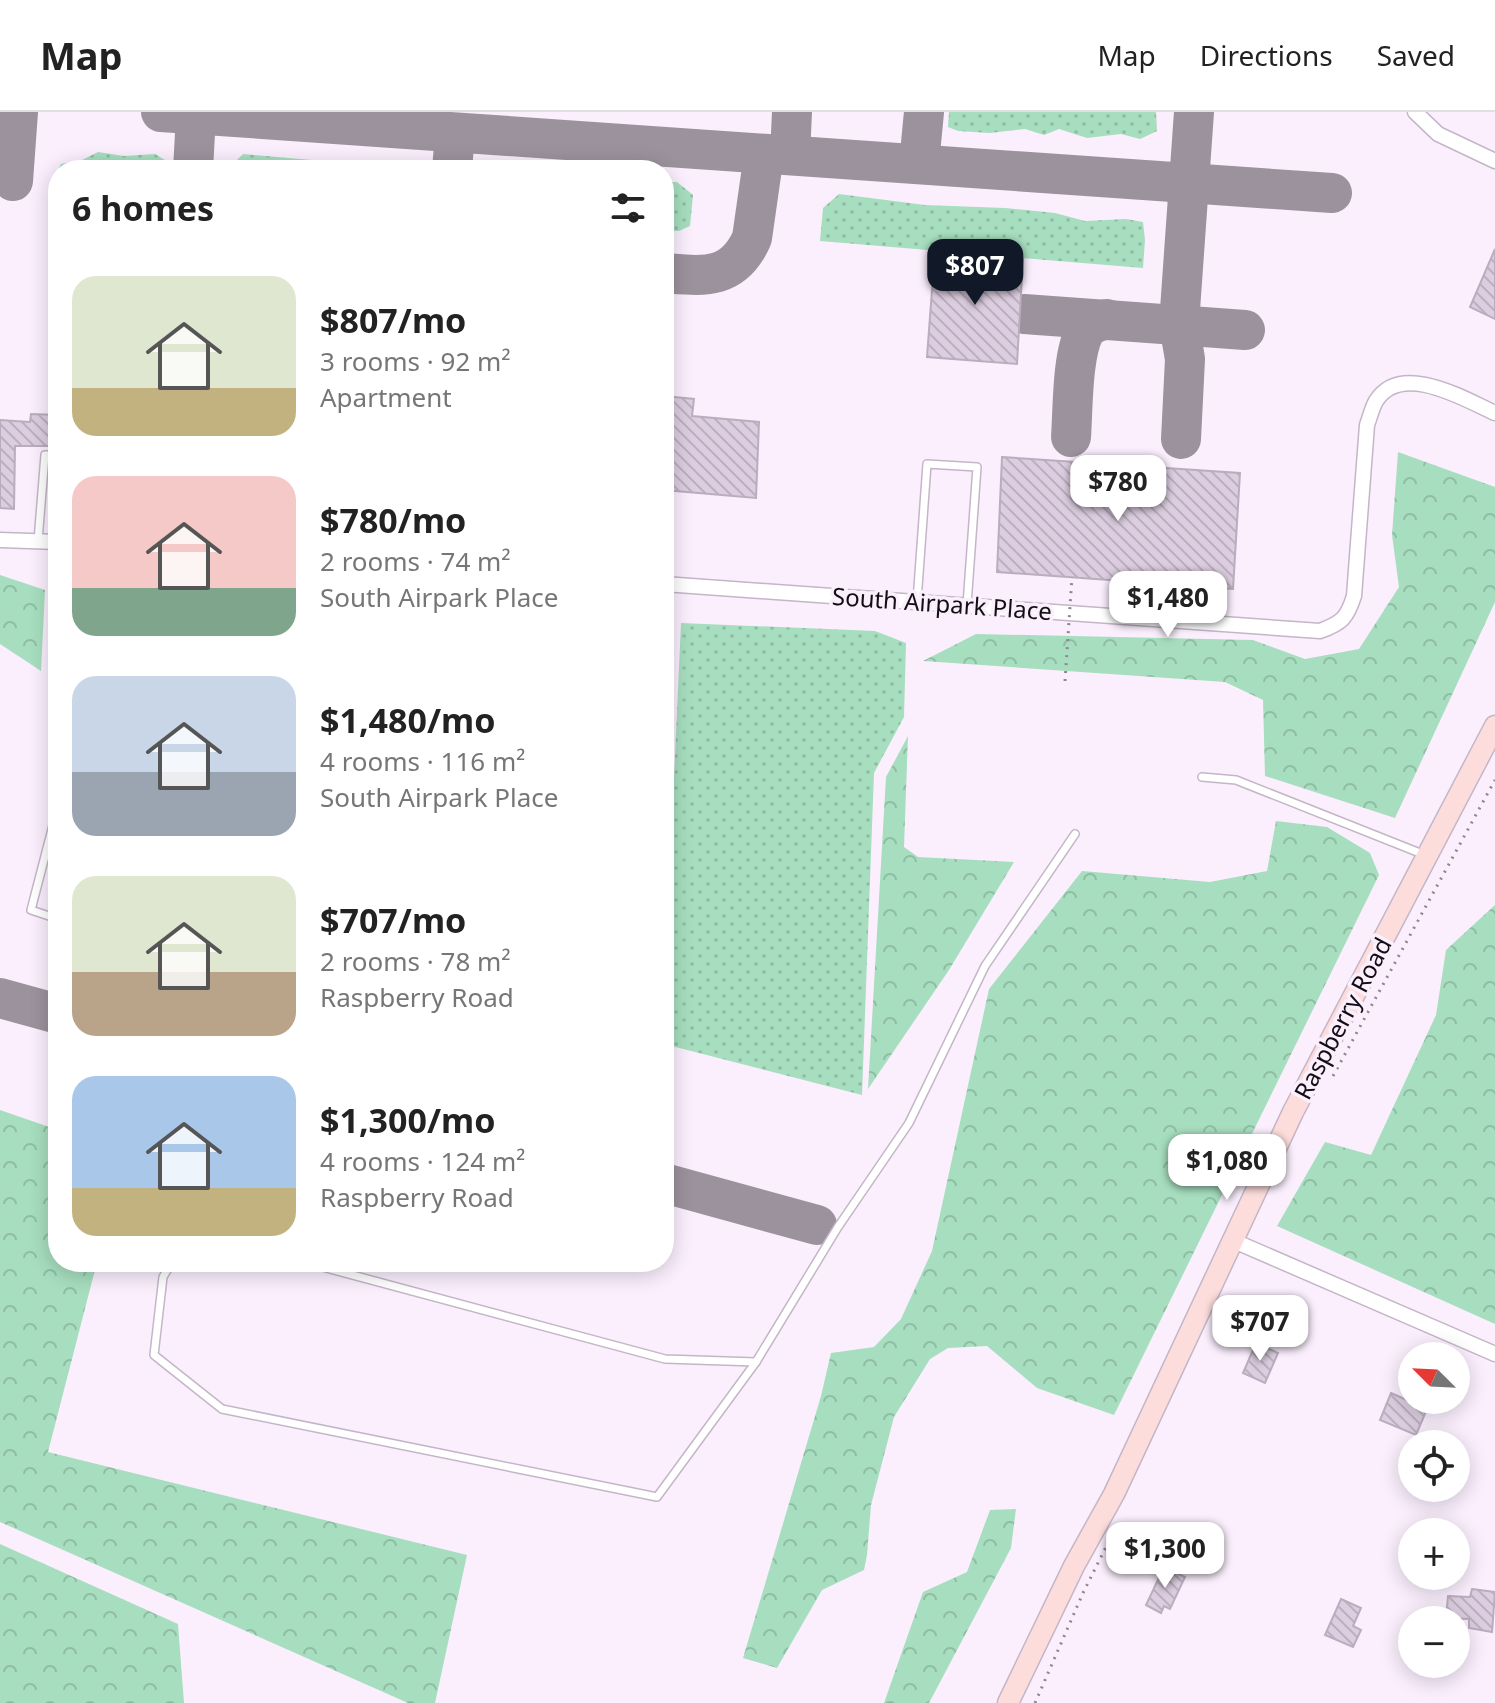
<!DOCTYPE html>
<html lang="en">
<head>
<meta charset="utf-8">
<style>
  body { margin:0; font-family:"Noto Sans",sans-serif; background:#f2f2f2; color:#222; height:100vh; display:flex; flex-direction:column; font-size:30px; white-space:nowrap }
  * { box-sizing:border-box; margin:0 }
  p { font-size:26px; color:#767676 }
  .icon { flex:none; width:44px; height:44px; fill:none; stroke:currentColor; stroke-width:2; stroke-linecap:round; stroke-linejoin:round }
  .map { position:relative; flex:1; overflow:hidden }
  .sheet { position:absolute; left:48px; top:48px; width:626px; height:1112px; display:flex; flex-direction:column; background:#fff; border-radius:32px; box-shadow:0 4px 20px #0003 }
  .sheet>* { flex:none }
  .needle { width:52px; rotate:294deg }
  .buttons { position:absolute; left:1398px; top:1230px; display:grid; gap:16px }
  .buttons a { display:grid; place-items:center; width:72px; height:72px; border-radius:50%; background:#fff; box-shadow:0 4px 20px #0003; font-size:40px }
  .price { position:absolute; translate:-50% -68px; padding:0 18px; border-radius:16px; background:#fff; color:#222; font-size:26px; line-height:52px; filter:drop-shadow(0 2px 4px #0008) }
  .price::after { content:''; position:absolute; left:50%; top:48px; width:24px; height:18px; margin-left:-12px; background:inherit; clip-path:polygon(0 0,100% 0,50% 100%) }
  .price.current { background:#111827; color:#fff }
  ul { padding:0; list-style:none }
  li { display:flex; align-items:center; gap:24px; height:200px; padding:0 24px }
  li span { display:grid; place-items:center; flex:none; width:224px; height:160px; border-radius:24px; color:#555 }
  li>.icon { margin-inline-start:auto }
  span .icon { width:96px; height:96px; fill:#fffc; stroke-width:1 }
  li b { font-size:34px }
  h2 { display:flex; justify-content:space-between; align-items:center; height:96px; padding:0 24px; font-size:34px }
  header { display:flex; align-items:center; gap:48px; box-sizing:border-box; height:112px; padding:0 40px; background:#fff; border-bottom:2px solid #e0e0e0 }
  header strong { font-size:38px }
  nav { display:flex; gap:44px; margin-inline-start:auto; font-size:28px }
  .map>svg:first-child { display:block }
</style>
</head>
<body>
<header>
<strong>Map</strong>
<nav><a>Map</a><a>Directions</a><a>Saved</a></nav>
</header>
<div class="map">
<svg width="1495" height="1591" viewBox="0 0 1495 1591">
  <defs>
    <pattern id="grass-dots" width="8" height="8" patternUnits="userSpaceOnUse" patternTransform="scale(2)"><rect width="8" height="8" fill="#a7debf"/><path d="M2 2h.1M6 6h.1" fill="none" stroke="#8fbda3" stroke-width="1.8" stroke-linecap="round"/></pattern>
    <pattern id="forest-crowns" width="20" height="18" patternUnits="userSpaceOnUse" patternTransform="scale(2)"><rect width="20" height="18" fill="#a7debf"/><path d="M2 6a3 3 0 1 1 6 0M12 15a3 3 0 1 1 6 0" fill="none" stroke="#8fbda3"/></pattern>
    <pattern id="building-back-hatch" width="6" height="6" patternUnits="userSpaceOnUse" patternTransform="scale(2)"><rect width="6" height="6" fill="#dccee0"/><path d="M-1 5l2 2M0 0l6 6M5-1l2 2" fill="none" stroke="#bcb0bf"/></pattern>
  </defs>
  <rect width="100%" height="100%" fill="#fbeffd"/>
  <!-- grass -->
  <g fill="url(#grass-dots)">
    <polygon points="949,0 1156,0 1157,19 1140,27 1121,22 1087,26 1059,17 1044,23 1025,17 990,21 958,19 948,15"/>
    <polygon points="98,40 124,44 155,42 165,48 165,58 58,58 58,78 49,77 61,52 82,48"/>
    <polygon points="243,42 381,54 383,58 230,58 232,53"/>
    <polygon points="664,70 677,70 693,83 690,114 679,119 664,118"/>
    <polygon points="839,82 925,93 1005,96 1055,101 1085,109 1126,107 1143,110 1145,128 1143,156 820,129 823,96"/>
    <polygon points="681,511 875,519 906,531 904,605 874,661 862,983 664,932 664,889"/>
  </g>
  <!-- forest -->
  <g fill="url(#forest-crowns)">
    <polygon points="1398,340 1495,375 1495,490 1395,706 1265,664 1263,588 1225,570 923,549 976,522 1253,528 1305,547 1359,537 1399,475 1392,423"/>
    <polygon points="0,463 45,478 41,559 0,532"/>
    <polygon points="908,624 904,735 918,745 1014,750 949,858 868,977 886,665"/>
    <polygon points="1276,709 1327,715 1370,741 1379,763 1114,1303 1037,1276 987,1234 948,1236 930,1247 894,1305 871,1393 867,1443 864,1458 822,1478 777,1556 743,1546 821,1284 831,1241 874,1235 901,1207 932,1139 989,877 1082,759 1210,770 1267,759"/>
    <polygon points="1495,793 1495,1212 1277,1114 1325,1030 1371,1043 1436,903 1446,838"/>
    <polygon points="0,998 58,1018 58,1150 97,1150 48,1340 467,1443 435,1591 408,1591 0,1410"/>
    <polygon points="1016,1397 1011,1436 929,1591 884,1591 923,1480 967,1460 990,1398"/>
    <polygon points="0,1432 178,1512 184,1591 0,1591"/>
  </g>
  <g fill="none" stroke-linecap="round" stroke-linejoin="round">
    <!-- taxiway -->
    <g stroke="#9c929d" stroke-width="40">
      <polyline points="161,0 1332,81"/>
      <polyline points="790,43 792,0"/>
      <polyline points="919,52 924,0"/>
      <polyline points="193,58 196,3"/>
      <polyline points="452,58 455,21"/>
      <polyline points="13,69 18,0"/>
      <path d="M664 161C703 164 733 169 752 126L764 42"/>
      <polyline points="1024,202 1245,218"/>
      <path d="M1071 325C1073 297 1072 242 1085 219 1090 212 1099 209 1107 207"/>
      <polyline points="1181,327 1185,247 1179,212 1194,0"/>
      <polyline points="0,886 58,902"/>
      <polyline points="664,1071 817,1113"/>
    </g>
  </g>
  <!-- building -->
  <g fill="url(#building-back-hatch)" stroke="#baadbe" stroke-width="2">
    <polygon points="1495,137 1495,207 1470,195"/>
    <polygon points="935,138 1023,146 1017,252 927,245"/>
    <polygon points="664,284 694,287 692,304 759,310 756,386 664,378"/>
    <polygon points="31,302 58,303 58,334 15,334 14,397 0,396 0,308 30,310"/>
    <polygon points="1002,345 1240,361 1233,477 997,460"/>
    <polygon points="1256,1231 1278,1241 1265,1271 1243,1261"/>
    <polygon points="1391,1281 1427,1297 1416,1323 1380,1308"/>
    <polygon points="1164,1455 1185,1465 1170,1497 1164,1494 1161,1501 1146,1493"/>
    <polygon points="1472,1477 1495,1480 1492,1520 1469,1516 1469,1507 1446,1506 1448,1484 1470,1485"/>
    <polygon points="1341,1487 1361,1496 1353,1514 1361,1518 1353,1535 1325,1523"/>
  </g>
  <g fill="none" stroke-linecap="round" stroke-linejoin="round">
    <defs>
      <g id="lane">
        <polyline points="38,429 45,343 58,343"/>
        <polyline points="917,489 927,352 977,355 967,493"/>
        <polyline points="1202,665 1236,668 1425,743"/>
        <polyline points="58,694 31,798 58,807"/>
        <polyline points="172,1150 163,1165 154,1243 222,1297 657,1385 756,1250 838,1115 909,1011 985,854 1075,722"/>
        <polyline points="304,1150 665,1247 756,1250"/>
      </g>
      <g id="street">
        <polyline points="1415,0 1438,22 1495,49"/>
        <polyline points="0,428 58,430"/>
        <path d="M664 472 1320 519C1342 511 1347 506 1354 484L1367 313C1370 305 1372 296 1376 289 1401 249 1464 287 1495 301"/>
        <polyline points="1234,1129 1495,1242"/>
      </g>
      <polyline id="secondary" points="1008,1591 1074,1454 1114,1382 1293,1000 1495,614"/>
    </defs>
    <!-- lane casing -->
    <use href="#lane" stroke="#c3b6c7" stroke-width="10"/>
    <!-- street casing -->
    <use href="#street" stroke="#c3b6c7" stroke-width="17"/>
    <!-- secondary casing -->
    <use href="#secondary" stroke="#c3b6c7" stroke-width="23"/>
    <!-- path -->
    <g stroke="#8f8690" stroke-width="3" stroke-dasharray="2 6" stroke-linecap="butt">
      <polyline points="1333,964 1495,668"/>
      <polyline points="1035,1591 1083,1481 1108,1431"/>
    </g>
    <!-- lane -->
    <use href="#lane" stroke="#fff" stroke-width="7"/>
    <!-- street -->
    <use href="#street" stroke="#fff" stroke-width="14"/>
    <!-- secondary -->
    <use href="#secondary" stroke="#fcdddb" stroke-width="20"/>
    <!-- path-bridge -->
    <polyline stroke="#8f8690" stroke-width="3" stroke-dasharray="2 6" stroke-linecap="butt" points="1065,569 1072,465"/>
  </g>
  <g text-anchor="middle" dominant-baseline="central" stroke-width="7" stroke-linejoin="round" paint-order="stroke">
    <!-- street labels -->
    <g font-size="24" fill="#130e14" stroke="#fbeffd">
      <text transform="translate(942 491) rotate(4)">South Airpark Place</text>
      <text transform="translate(1342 906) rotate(-62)">Raspberry Road</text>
    </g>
  </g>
</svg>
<div class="buttons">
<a><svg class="needle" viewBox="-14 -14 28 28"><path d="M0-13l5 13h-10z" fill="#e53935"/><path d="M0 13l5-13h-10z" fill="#767676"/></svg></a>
<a><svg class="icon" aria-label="locate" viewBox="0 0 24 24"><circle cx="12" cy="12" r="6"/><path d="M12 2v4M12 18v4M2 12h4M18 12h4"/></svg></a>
<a>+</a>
<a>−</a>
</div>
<b class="price current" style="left:975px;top:195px">$807</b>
<b class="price" style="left:1118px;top:411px">$780</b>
<b class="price" style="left:1168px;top:527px">$1,480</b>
<b class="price" style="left:1227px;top:1090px">$1,080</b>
<b class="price" style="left:1260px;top:1251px">$707</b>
<b class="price" style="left:1165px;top:1478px">$1,300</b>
<section class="sheet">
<h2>6 homes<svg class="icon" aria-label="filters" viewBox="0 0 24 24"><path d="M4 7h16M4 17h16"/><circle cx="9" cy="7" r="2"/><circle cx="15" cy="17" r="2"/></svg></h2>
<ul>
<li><span style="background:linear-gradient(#dfe7d0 70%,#c2b280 0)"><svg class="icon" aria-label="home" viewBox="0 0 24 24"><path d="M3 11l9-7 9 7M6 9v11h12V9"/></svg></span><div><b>$807/mo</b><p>3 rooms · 92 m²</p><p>Apartment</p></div></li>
<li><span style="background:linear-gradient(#f6c9c9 70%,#7fa58c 0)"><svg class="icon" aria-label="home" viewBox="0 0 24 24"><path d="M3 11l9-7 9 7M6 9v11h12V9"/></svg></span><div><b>$780/mo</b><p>2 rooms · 74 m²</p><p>South Airpark Place</p></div></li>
<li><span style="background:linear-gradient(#c9d6e8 60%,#9aa5b1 0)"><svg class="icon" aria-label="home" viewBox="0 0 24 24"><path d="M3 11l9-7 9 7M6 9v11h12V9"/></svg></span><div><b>$1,480/mo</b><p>4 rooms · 116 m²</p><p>South Airpark Place</p></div></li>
<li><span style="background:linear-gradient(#dfe7d0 60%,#b9a48a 0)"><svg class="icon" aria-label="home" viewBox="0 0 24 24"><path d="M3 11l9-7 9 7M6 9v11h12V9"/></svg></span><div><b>$707/mo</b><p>2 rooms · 78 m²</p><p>Raspberry Road</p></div></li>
<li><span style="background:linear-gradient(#a9c7e8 70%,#c2b280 0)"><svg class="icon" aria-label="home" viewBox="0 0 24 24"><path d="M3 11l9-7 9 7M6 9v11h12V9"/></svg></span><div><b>$1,300/mo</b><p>4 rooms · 124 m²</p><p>Raspberry Road</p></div></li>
</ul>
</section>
</div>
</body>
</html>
